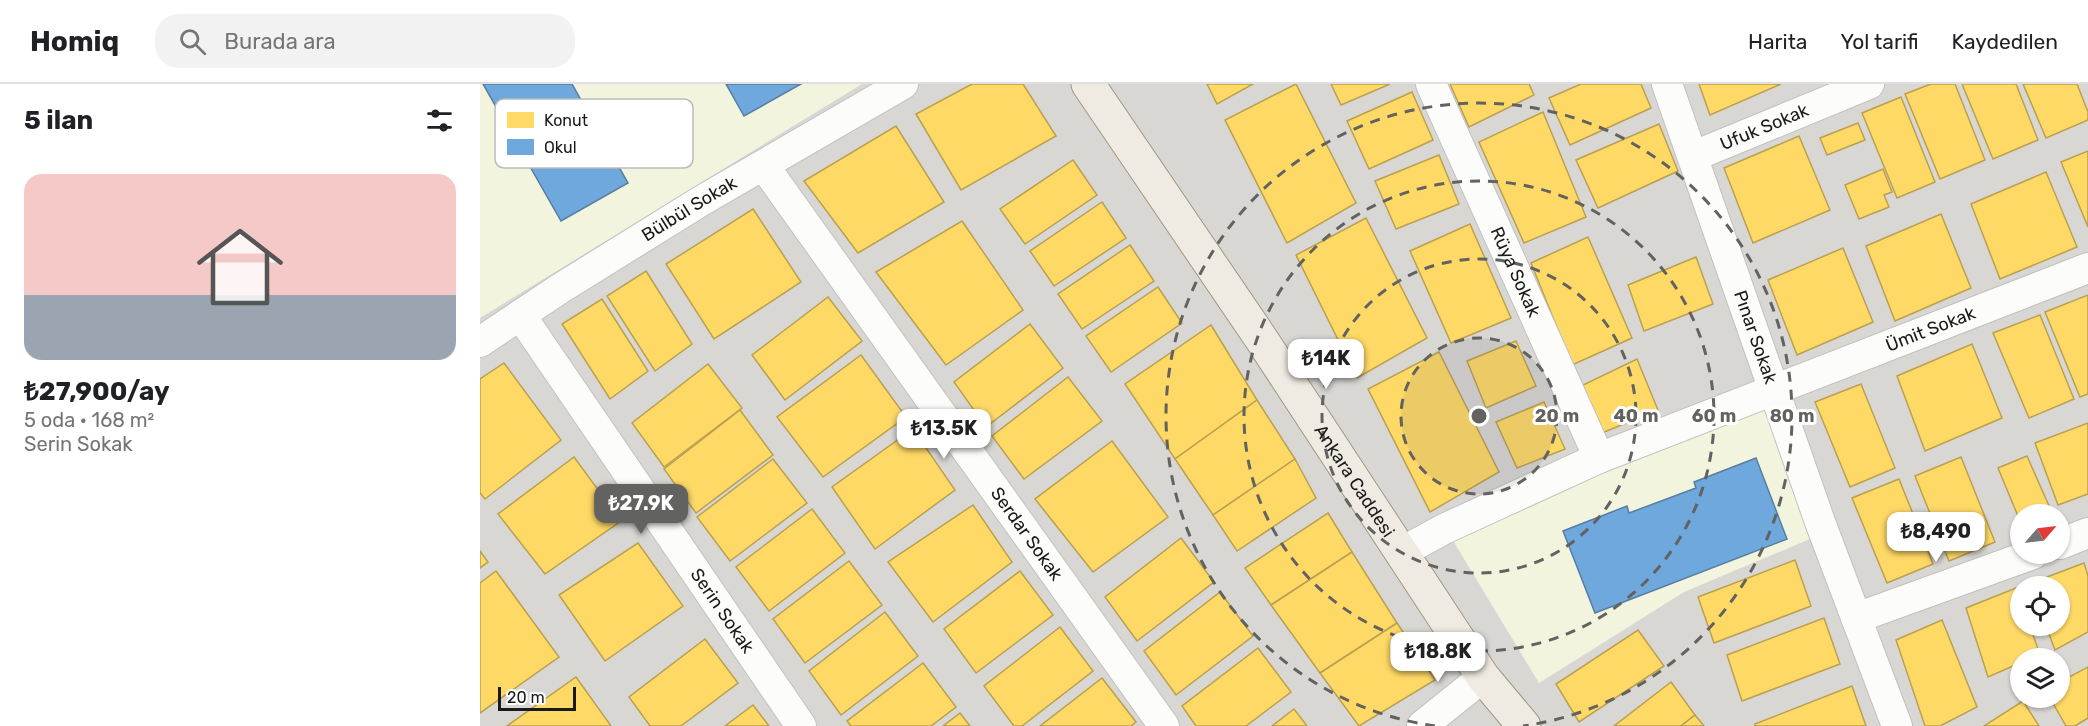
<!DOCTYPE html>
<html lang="tr">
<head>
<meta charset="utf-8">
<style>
  body { margin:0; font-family:Rubik,sans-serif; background:#f2f2f2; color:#202124; height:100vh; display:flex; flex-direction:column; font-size:22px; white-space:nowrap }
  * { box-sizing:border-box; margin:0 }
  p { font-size:20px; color:#757577 }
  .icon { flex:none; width:33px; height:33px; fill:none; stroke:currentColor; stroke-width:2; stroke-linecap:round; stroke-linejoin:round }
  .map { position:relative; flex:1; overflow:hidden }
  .side { display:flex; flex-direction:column; background:#fff; width:480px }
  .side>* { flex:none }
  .needle { width:39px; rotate:62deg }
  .fabs { position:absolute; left:1530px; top:420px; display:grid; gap:12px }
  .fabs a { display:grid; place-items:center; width:60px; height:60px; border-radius:50%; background:#fff; box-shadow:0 2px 4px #0004; font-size:30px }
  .scale { position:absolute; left:18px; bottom:15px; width:78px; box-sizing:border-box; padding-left:6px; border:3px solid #1a1a1a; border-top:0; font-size:16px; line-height:21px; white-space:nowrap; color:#1a1a1a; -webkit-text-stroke:4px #fff; paint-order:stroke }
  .price { position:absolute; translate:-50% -51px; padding:0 14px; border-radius:12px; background:#fff; color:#222; font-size:20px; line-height:39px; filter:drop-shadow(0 2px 3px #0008) }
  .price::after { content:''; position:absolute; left:50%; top:36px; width:18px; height:14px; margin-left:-9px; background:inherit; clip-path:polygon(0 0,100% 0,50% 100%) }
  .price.active { background:#626260; color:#fff }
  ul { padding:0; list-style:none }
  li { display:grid; align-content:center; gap:12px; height:318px; padding:0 24px }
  li span { display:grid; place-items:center; height:186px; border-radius:18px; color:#555 }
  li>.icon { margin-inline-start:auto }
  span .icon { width:108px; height:108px; fill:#fffc; stroke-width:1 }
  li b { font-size:26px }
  h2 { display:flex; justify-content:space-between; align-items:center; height:72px; padding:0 24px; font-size:26px }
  header { display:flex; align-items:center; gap:36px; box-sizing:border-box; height:84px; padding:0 30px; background:#fff; border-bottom:2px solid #e0e0e0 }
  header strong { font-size:28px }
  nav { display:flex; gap:33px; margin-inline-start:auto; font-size:21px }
  .search { width:420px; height:54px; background:#f2f2f2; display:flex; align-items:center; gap:15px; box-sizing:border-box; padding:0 21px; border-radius:24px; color:#757577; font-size:22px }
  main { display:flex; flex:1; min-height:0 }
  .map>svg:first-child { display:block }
</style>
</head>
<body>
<header>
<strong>Homiq</strong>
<div class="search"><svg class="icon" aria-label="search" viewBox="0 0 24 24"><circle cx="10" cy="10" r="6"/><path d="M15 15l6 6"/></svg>Burada ara</div>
<nav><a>Harita</a><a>Yol tarifi</a><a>Kaydedilen</a></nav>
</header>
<main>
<section class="side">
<h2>5 ilan<svg class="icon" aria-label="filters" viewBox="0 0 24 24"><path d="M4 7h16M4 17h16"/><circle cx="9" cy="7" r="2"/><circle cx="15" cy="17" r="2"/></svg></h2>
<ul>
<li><span style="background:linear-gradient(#f6c9c9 65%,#9aa5b1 0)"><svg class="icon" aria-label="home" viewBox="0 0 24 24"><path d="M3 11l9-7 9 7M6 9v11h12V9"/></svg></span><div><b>₺27,900/ay</b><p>5 oda · 168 m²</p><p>Serin Sokak</p></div></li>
</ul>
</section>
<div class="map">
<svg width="1608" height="642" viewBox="0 0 1608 642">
  <rect width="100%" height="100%" fill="#e9e8e3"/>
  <!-- residential -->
  <path fill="#d8d7d4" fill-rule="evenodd" d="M0 0H1608V642H0ZM1540 430H1580V470H1540ZM1540 502H1580V542H1540ZM1540 574H1580V614H1540Z"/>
  <!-- education -->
  <g fill="#f2f4dd">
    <polygon points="0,0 382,0 0,234"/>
    <polygon points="1285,320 1330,455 1204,508 1059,599 972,455 1129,384"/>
  </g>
  <!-- homes -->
  <g fill="#ffd966" stroke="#baa04f" stroke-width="1.5">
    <polygon points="492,0 543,0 576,52 481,106 436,30"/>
    <polygon points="727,0 773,0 737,20"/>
    <polygon points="816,0 876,119 807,159 745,36"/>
    <polygon points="851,0 910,0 861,21"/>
    <polygon points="970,0 1049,0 1054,11 989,43"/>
    <polygon points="1101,0 1161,0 1171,24 1090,61 1069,14"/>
    <polygon points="1219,0 1301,0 1230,31"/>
    <polygon points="1451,0 1475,0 1505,76 1460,95 1425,10"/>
    <polygon points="1482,0 1536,0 1558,56 1513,75"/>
    <polygon points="1543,0 1597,0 1608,28 1608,36 1566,54"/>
    <polygon points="932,8 953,56 889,85 867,37"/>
    <polygon points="1421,13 1455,98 1417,114 1382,29"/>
    <polygon points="1063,28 1106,133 1044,159 999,58"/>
    <polygon points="1378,39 1385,56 1347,71 1340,54"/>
    <polygon points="1179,40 1198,87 1118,124 1096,76"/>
    <polygon points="416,42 464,118 378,169 324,97"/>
    <polygon points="1319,52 1350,126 1273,159 1244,84"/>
    <polygon points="1608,67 1608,143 1581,78"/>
    <polygon points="959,71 979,120 916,145 895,97"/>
    <polygon points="593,76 617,111 545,160 520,125"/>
    <polygon points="1403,85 1412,108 1404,111 1409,123 1379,135 1365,101"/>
    <polygon points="1566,88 1597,163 1520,195 1491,120"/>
    <polygon points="622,118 646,154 574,202 550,167"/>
    <polygon points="273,125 321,198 234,255 186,180"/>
    <polygon points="1461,130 1491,204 1415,237 1386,162"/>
    <polygon points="886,134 947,254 877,294 816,171"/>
    <polygon points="482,137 543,226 466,281 396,188"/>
    <polygon points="990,140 1031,234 971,259 930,167"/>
    <polygon points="1108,153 1152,254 1092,281 1051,179"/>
    <polygon points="650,161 674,197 602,245 578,210"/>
    <polygon points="1363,164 1393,238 1317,271 1288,196"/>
    <polygon points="1216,173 1233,220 1164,247 1148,201"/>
    <polygon points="166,187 212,260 175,287 127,212"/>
    <polygon points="678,203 702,239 631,288 606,252"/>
    <polygon points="1608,211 1608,310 1600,313 1565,228"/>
    <polygon points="348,213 382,257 305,316 272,271"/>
    <polygon points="122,215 168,287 130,315 82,240"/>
    <polygon points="1560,231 1594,315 1549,334 1513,249"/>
    <polygon points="550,240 583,284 506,343 474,298"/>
    <polygon points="731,241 777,316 695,375 645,300"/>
    <polygon points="1036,257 1056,302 1006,324 987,277"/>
    <polygon points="1492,260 1522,334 1445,367 1417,292"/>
    <polygon points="959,268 1019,388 950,428 888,305"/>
    <polygon points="381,271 426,333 343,393 297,333"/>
    <polygon points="1157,275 1178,326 1122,349 1103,301"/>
    <polygon points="24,279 81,356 5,415 0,409 0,295"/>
    <polygon points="228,280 262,324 184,383 152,339"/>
    <polygon points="588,293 622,337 544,395 512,352"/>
    <polygon points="1381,300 1415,384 1370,403 1335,318"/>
    <polygon points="777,316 815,375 733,431 695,375"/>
    <polygon points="1064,318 1085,365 1037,384 1016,338"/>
    <polygon points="260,326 293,371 216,429 184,385"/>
    <polygon points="1608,339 1608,410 1578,421 1555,359"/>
    <polygon points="433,345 475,406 395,465 352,403"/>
    <polygon points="632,357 688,433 613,488 555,415"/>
    <polygon points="1547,372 1570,424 1555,430 1540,430 1540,437 1518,384"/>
    <polygon points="94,373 141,437 65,490 18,430"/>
    <polygon points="1481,373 1515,458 1469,477 1435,392"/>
    <polygon points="293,375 327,419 250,477 217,433"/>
    <polygon points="815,375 836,414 757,467 733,431"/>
    <polygon points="1419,395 1453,480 1407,499 1372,414"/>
    <polygon points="493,421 532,478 453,538 408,478"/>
    <polygon points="332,425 365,469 289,527 256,483"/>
    <polygon points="848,429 872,468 791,521 765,484"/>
    <polygon points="701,454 734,498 657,557 625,513"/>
    <polygon points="158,459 203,522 125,577 79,511"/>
    <polygon points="0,467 8,478 0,484"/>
    <polygon points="872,468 917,539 840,589 791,521"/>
    <polygon points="1315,476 1331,522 1234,559 1218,513"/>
    <polygon points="369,477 402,521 325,579 293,535"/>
    <polygon points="1604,479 1608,492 1608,548 1575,566 1566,542 1580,542 1580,502 1553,502 1551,499"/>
    <polygon points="16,487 79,573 0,629 0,499"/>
    <polygon points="540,487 573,531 496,589 464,545"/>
    <polygon points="1536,504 1540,516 1540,542 1550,542 1560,571 1540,574 1540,579 1508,593 1486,524"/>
    <polygon points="740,508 773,552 696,611 664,567"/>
    <polygon points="405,528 438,572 361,631 329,587"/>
    <polygon points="1344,534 1360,580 1262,617 1247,571"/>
    <polygon points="1462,536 1497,623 1460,642 1445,642 1416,556"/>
    <polygon points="917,539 955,596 879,642 840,589"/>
    <polygon points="580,543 613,587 542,642 534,642 504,602"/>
    <polygon points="1158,546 1184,582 1099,638 1076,600"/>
    <polygon points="225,555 258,599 201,642 170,642 149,613"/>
    <polygon points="778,564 811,608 766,642 716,642 702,622"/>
    <polygon points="443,579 476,623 451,642 371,642 367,637"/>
    <polygon points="1608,583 1608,634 1595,642 1586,642 1570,614 1580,614 1580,598"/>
    <polygon points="96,593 131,642 27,642"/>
    <polygon points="622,594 656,638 651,642 560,642"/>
    <polygon points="1191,598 1215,631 1201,642 1134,642"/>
    <polygon points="1372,602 1386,642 1275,642 1275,640"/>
    <polygon points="1543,617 1559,642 1504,642"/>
    <polygon points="273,621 289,642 245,642"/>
    <polygon points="814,625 827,642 792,642"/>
    <polygon points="480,629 490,642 463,642"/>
    <polygon points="1215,631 1224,642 1201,642"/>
  </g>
  <!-- schools -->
  <g fill="#6fa8dc" stroke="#567da2" stroke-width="1.5">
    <polygon points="3,0 92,0 148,99 81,137"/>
    <polygon points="246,0 321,0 264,32"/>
    <polygon points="1276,374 1307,455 1115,529 1083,447 1147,422 1149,429 1216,404 1214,398"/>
  </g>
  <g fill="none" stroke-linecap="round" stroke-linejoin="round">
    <defs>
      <g id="minor">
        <path id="s1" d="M951 0 1119 374"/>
        <path id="s2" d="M1187 0 1340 438 1417 642"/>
        <path id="s3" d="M1214 72 1389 0"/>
        <path id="s4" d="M284 82 684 642"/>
        <path id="s5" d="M41 232 321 642"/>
        <path id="s6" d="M0 258 81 204 221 117 423 0"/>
        <polyline points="1580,460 1608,449"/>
        <path id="s7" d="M922 468 964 445 1119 374 1608 184"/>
        <polyline points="1376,534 1553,470"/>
        <polyline points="942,642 1003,593"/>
      </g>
      <g id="major">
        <path id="s8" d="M608 0 782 256 1003 593 1044 642"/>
      </g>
    </defs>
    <!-- minor casing -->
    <use href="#minor" stroke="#c1c1bf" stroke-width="32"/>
    <!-- major casing -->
    <use href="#major" stroke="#9e9881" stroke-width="35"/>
    <!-- minor -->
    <use href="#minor" stroke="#fcfcfb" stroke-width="30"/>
    <!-- major -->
    <use href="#major" stroke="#efebe2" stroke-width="33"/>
  </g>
  <!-- distance rings -->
  <circle cx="999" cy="332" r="78" fill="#626260" fill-opacity=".12"/>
  <g fill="none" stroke="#626260" stroke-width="3" stroke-dasharray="10 8">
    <circle cx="999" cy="332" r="78"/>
    <circle cx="999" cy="332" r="157"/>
    <circle cx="999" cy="332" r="235"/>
    <path d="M955 642A313 313 0 1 1 1043 642"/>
  </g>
  <g text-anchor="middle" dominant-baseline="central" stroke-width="6" stroke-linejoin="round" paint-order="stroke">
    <!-- street labels -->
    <g font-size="18" fill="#1a1a1a" stroke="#fff">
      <text stroke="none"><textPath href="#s3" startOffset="76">Ufuk Sokak</textPath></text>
      <text stroke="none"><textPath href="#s6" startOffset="248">Bülbül Sokak</textPath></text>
      <text stroke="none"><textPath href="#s1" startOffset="206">Rüya Sokak</textPath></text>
      <text stroke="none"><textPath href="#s7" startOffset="574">Ümit Sokak</textPath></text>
      <text stroke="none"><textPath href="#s2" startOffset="268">Pınar Sokak</textPath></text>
      <text stroke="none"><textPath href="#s8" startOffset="478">Ankara Caddesi</textPath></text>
      <text stroke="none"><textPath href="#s4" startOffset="452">Serdar Sokak</textPath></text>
      <text stroke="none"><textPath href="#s5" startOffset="357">Serin Sokak</textPath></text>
    </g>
  </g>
  <!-- legend -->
  <rect x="15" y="15" width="198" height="69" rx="9" fill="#fff" stroke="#bababa" stroke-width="1.5"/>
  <rect x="27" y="28" width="27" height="16" fill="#ffd966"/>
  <rect x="27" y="55" width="27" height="16" fill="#6fa8dc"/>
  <g font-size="16" fill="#1a1a1a">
    <text x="64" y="42">Konut</text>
    <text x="64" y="69">Okul</text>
  </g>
  <circle cx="999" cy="332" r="9" fill="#626260" stroke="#fff" stroke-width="3"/>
  <g font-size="18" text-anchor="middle" font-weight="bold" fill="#626260" stroke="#fff" stroke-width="6" stroke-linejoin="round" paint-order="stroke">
    <text x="1077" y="338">20 m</text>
    <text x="1156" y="338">40 m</text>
    <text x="1234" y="338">60 m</text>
    <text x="1312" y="338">80 m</text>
  </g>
</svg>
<div class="fabs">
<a><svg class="needle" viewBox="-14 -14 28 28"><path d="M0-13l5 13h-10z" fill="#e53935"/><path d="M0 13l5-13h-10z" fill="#757577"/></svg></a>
<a><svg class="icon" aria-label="locate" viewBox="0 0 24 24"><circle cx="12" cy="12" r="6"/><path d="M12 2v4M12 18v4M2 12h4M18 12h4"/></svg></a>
<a><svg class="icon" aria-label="layers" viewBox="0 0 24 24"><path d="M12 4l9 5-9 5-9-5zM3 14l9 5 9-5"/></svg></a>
</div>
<div class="scale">20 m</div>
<b class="price" style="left:846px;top:306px">₺14K</b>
<b class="price" style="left:464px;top:376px">₺13.5K</b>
<b class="price active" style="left:161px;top:451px">₺27.9K</b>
<b class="price" style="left:1456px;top:479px">₺8,490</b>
<b class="price" style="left:958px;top:599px">₺18.8K</b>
</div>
</main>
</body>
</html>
